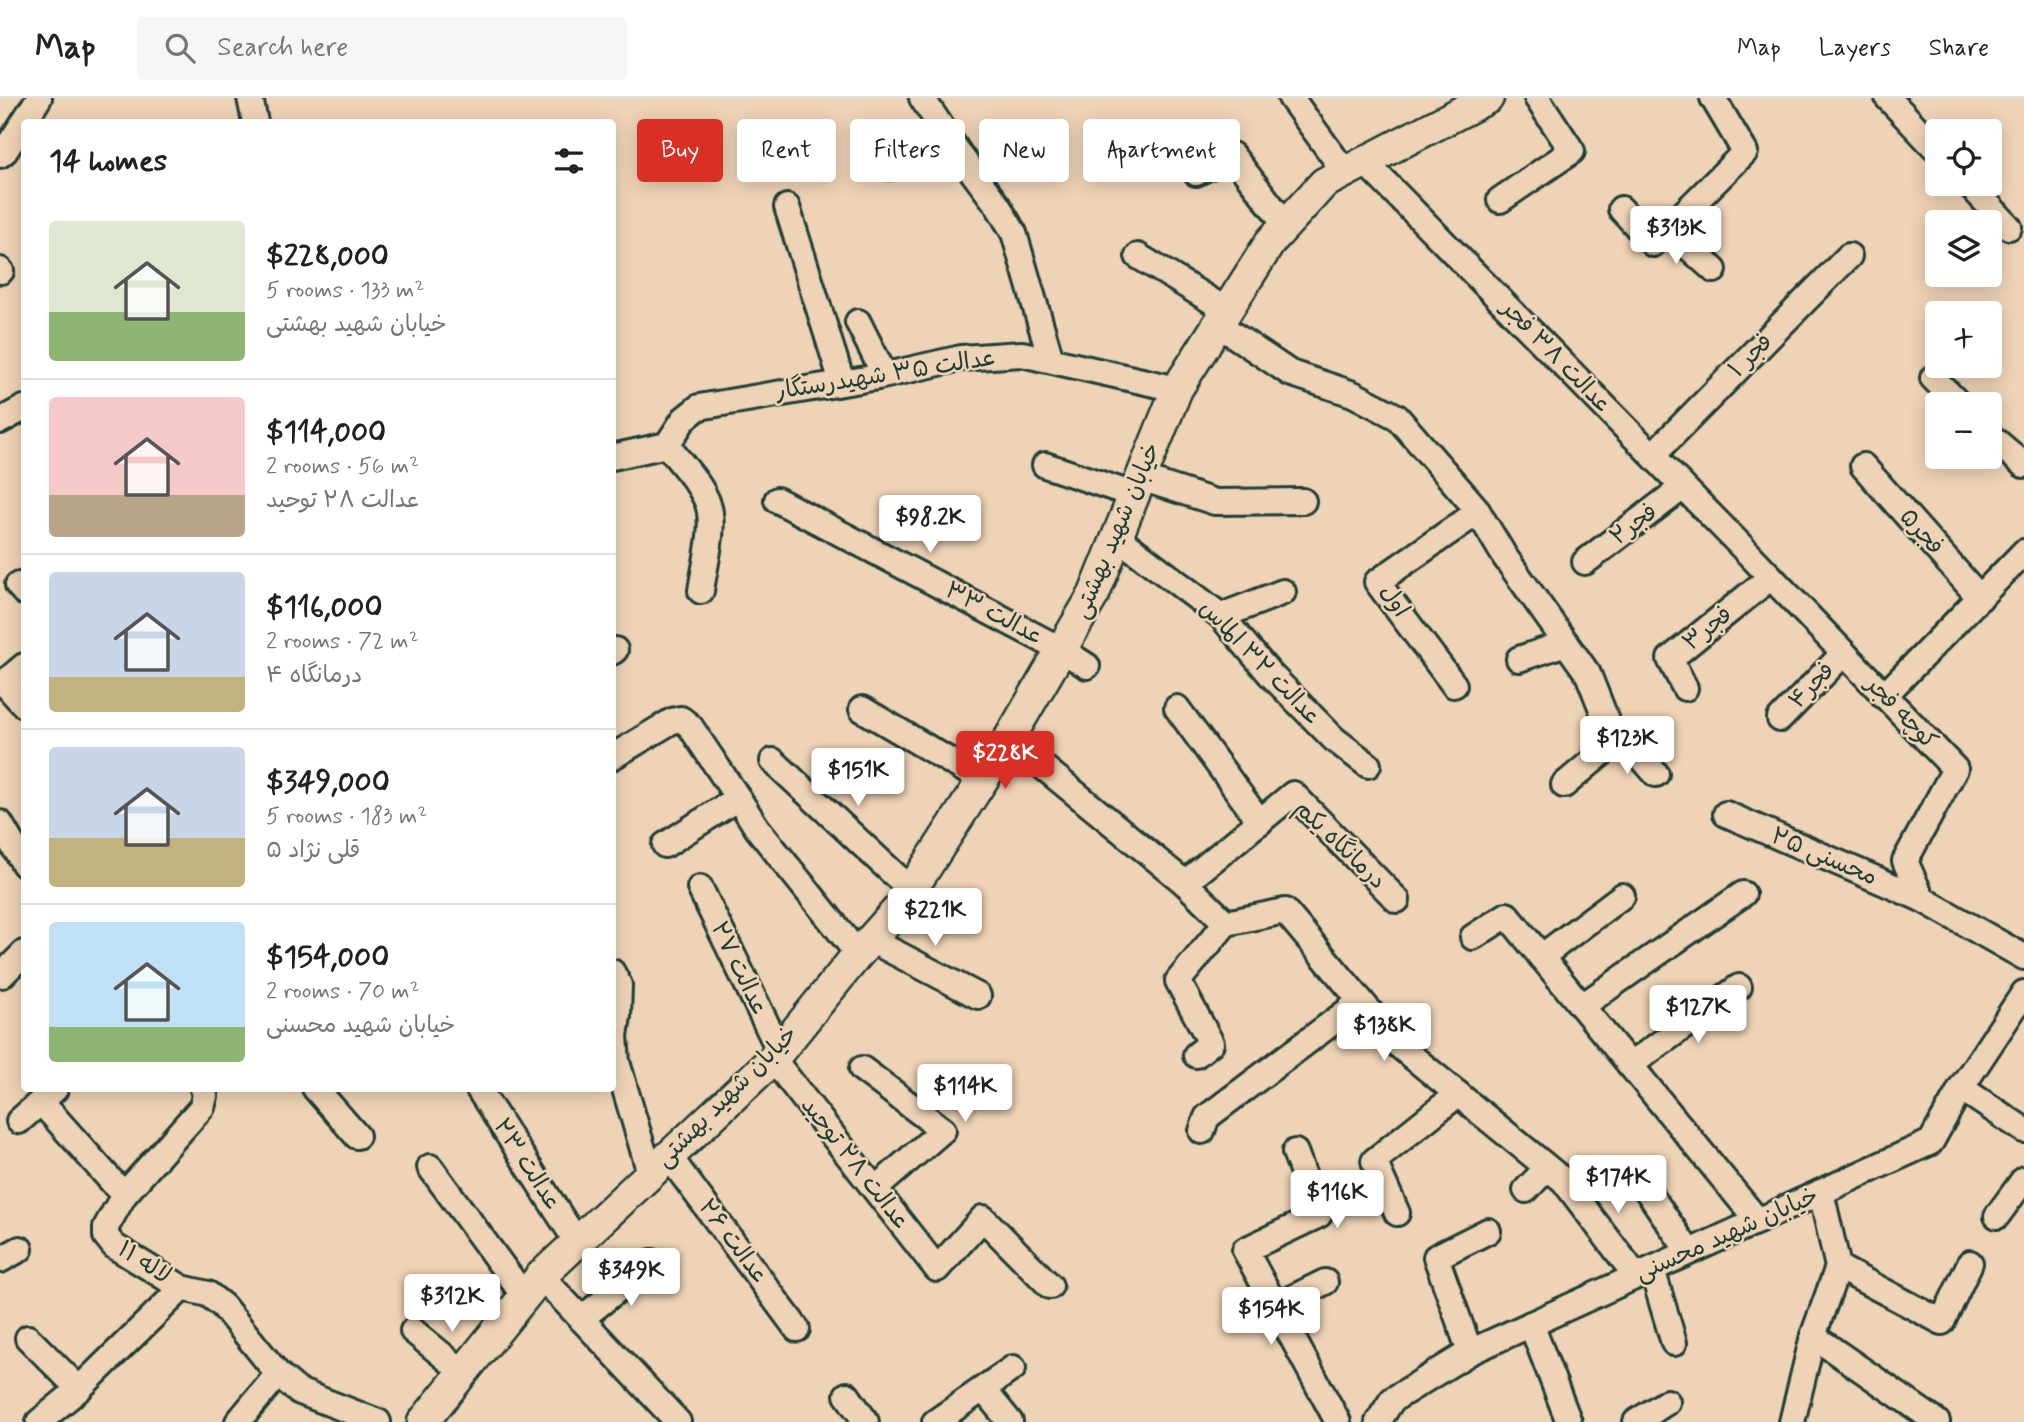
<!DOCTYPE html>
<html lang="en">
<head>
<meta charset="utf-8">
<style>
  body { margin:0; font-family:Mynerve,"Playpen Sans Arabic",sans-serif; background:#f6f6f6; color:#202124; height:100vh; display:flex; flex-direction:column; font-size:26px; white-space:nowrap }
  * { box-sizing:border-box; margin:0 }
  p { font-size:23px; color:#757577 }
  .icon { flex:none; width:38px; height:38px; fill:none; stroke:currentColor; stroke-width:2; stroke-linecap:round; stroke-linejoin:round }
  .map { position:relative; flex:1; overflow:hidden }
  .side { position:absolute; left:21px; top:21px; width:595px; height:973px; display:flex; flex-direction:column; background:#fff; border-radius:7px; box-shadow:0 4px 18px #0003 }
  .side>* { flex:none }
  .guide { position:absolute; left:637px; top:21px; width:665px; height:63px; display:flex; gap:14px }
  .tools { position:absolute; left:1925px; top:21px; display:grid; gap:14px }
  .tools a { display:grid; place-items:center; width:77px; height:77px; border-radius:7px; background:#fff; box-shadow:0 4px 18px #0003; font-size:35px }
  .price { position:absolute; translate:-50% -60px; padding:0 16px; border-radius:7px; background:#fff; color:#222; font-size:23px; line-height:46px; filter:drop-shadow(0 2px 4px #0008) }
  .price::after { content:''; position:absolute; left:50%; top:42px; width:21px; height:16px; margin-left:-10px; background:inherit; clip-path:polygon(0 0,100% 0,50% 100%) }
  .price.active { background:#d93025; color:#fff }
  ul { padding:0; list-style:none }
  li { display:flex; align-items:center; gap:21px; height:175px; padding:0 28px }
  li+li { border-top:2px solid #e0e0e0 }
  li span { display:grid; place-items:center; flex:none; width:196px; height:140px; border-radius:7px; color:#555 }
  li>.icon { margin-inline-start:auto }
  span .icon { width:84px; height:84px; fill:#fffc; stroke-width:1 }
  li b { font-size:30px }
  h2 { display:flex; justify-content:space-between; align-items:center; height:84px; padding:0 28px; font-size:30px }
  .tag { padding:0 24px; border-radius:7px; background:#fff; box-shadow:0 4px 18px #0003; font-size:24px; line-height:63px }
  .tag.active { background:#d93025; color:#fff }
  header { display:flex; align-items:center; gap:42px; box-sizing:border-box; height:98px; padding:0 35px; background:#fff; border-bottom:2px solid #e0e0e0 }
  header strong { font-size:33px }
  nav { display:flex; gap:38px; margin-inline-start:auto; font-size:24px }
  .search { width:490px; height:63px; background:#f6f6f6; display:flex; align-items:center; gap:18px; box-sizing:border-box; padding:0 24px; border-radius:7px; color:#757577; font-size:26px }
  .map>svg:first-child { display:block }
</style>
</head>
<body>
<header>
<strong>Map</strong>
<div class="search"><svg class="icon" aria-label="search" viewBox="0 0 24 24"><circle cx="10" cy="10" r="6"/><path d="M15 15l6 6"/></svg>Search here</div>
<nav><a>Map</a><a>Layers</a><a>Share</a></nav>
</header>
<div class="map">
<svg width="2024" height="1324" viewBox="0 0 2024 1324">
  <rect width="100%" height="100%" fill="#efd3b6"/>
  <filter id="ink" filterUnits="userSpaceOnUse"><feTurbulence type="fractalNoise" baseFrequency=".0143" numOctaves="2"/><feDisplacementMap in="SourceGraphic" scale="14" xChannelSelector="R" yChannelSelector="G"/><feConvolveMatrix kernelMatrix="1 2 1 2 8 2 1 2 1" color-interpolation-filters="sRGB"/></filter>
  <g filter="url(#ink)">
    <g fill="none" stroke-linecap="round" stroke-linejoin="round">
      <defs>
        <g id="minor">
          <polyline points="250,0 255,24"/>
          <polyline points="922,0 962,60 998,108 1014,135 1051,262"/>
          <polyline points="1291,0 1345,74"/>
          <polyline points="1888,0 1937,52"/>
          <polyline points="0,57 5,53 39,0"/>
          <polyline points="1365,64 1747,454 1955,671 1905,763 1922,801"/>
          <polyline points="889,69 947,37"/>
          <polyline points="1196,75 1232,57 1286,127"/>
          <polyline points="1969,86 2009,129"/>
          <polyline points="1500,102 1572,53 1537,0"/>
          <polyline points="787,109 842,284"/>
          <polyline points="1621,111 1653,146 1745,54 1713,0"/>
          <polyline points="1668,131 1714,172"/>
          <polyline points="1138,158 1228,213"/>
          <polyline points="0,172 1,173"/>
          <polyline points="858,224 884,276"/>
          <polyline points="1219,227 1290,275 1353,296 1397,319 1475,409 1505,459 1588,576 1615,644"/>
          <polyline points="1933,280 1959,306"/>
          <polyline points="0,323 24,310"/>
          <polyline points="1990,338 2024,367"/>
          <path d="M667 347C680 365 700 384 708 406 716 429 704 469 701 493"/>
          <polyline points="1653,357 1849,158"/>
          <polyline points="612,359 667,347 684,321 699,309 878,279 961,260 1022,256 1177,291"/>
          <polyline points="1045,367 1134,397"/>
          <polyline points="1863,368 1980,500"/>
          <polyline points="1141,380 1215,404 1303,403"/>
          <polyline points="777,402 1062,552 1087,568"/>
          <polyline points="1117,439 1221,518 1270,576 1334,641 1368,667"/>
          <polyline points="1585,464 1683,389"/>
          <polyline points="18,487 24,494"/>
          <polyline points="1221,518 1283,494"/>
          <polyline points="612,554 615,552"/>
          <polyline points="1519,561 1566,545"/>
          <polyline points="24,568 4,585 24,607"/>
          <polyline points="1454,587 1377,484 1478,414"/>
          <polyline points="1685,590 1670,561 1771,479"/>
          <polyline points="1884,598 2024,454"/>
          <polyline points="1177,610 1260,724"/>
          <polyline points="862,611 982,682"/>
          <polyline points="1780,621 1844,555"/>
          <polyline points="1009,641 1185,785 1226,825"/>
          <polyline points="612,659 672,623 681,621 690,628 738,700"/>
          <polyline points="773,663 911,792"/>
          <polyline points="1564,687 1615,644 1628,644 1656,676"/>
          <polyline points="1726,716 1922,801 2024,859"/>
          <polyline points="0,725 24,766"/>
          <polyline points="665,747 738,700 757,730 858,856"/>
          <polyline points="1185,785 1293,696 1397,802"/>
          <polyline points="700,790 779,952"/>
          <polyline points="1226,825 1285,813 1398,947 1564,1083 1636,1178"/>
          <polyline points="1473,839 1507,817 1758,1123"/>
          <polyline points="871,842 978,898"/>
          <polyline points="1541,859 1622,798"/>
          <polyline points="612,874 619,887 618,918 615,938 617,964 650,1075"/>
          <polyline points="0,875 2,877 24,855"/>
          <polyline points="1582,908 1743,796"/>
          <polyline points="1196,957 1211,945 1178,883 1226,825"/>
          <polyline points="773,961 937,1171 983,1120 1050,1188"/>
          <polyline points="1630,967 1739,889"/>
          <polyline points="862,971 943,1032 875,1091"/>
          <polyline points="203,990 205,998 202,1009 124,1097 106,1129 106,1138 114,1148 182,1190 208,1196 223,1208 278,1276 298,1293 378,1324"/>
          <polyline points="315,990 357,1038"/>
          <polyline points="478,990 577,1144"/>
          <polyline points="1961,990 2024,1032"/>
          <polyline points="41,1004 124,1097"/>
          <polyline points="19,1023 55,991"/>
          <polyline points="1202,1033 1207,1019 1361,903"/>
          <polyline points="1295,1054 1319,1117 1245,1152 1338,1324"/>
          <polyline points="668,1057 797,1231"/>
          <polyline points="430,1069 524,1198"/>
          <polyline points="1642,1085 1689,1154"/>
          <polyline points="1526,1092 1547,1070"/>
          <polyline points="1397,1115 1374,1063 1458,996"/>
          <polyline points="1997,1118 2024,1081"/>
          <polyline points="0,1162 20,1151"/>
          <polyline points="1838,1169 1942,1224 1970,1165"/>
          <polyline points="1652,1171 1674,1245"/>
          <polyline points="541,1178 678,1324"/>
          <polyline points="1276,1208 1325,1184"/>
          <polyline points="581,1221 652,1164"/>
          <polyline points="1531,1226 1569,1324"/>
          <polyline points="413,1233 463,1274"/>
          <polyline points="1813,1238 1937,1324"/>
          <polyline points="28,1240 79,1291"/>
          <polyline points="1470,1254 1436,1159 1488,1133"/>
          <polyline points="983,1291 1010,1324"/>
          <polyline points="847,1297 866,1324"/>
          <polyline points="39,1324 79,1291 182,1190"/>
          <polyline points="238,1324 278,1276"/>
          <polyline points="935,1324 1013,1270"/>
          <polyline points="1378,1324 1392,1302 1470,1254 1931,1044 1961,990 2024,895"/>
          <polyline points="1636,1324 1667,1304"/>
          <polyline points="1792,1324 1813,1238 1838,1169 1821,1094"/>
        </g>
        <polyline id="major" points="423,1324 541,1178 773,961 858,856 901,808 1009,641 1094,496 1177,291 1271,143 1324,85 1488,0"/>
      </defs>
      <!-- minor casing -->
      <use href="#minor" stroke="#1f3d34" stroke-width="30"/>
      <!-- major casing -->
      <use href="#major" stroke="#1f3d34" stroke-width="35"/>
      <!-- minor -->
      <use href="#minor" stroke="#efd3b6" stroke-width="24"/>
      <!-- major -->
      <use href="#major" stroke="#efd3b6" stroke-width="30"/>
    </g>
  </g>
  <g text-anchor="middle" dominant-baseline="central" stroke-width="5" stroke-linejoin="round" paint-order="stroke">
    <!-- street labels -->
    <g font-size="24" fill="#1f3d34" stroke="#efd3b6">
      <text transform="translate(1751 258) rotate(-45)">فجر ۱</text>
      <text transform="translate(1556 259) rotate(46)">عدالت ۳۸ فجر</text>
      <text transform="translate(886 277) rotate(-9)">عدالت ۳۵ شهیدرستگار</text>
      <text transform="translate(1634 427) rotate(-37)">فجر۲</text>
      <text transform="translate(1117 433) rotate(-67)">خیابان شهید بهشتی</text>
      <text transform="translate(1921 434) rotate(48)">فجر۵</text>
      <text transform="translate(1394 503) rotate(58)">اول</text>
      <text transform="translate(994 516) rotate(28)">عدالت ۳۳</text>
      <text transform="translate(1708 531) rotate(-39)">فجر۳</text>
      <text transform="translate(1260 565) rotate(46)">عدالت ۳۲ الماس</text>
      <text transform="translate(1812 588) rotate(-46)">فجر۴</text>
      <text transform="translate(1901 615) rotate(46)">کوچه فجر</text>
      <text transform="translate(1340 747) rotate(44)">درمانگاه یکم</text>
      <text transform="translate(1824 759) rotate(23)">محسنی ۲۵</text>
      <text transform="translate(739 871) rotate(64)">عدالت ۲۷</text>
      <text transform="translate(727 999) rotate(-45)">خیابان شهید بهشتی</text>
      <text transform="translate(855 1066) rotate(52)">عدالت ۲۸ توحید</text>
      <text transform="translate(527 1067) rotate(57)">عدالت ۲۳</text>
      <text transform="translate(1727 1137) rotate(-24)">خیابان شهید محسنی</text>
      <text transform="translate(733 1144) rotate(53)">عدالت ۲۶</text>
      <text transform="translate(144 1165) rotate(33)">لاله ۱۱</text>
    </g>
  </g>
</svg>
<div class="tools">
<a><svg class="icon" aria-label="locate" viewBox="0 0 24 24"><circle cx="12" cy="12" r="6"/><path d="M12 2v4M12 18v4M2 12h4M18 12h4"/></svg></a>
<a><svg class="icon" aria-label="layers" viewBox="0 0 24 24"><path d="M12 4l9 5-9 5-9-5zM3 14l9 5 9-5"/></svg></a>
<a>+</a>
<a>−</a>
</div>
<b class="price" style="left:1676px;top:168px">$313K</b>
<b class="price" style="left:930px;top:457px">$98.2K</b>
<b class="price" style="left:1627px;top:678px">$123K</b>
<b class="price active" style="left:1005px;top:693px">$228K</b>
<b class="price" style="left:858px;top:710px">$151K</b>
<b class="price" style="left:935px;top:850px">$221K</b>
<b class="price" style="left:1698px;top:947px">$127K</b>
<b class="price" style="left:1384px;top:965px">$138K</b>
<b class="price" style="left:965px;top:1026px">$114K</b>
<b class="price" style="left:1618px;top:1117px">$174K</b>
<b class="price" style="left:1337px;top:1132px">$116K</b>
<b class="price" style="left:631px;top:1210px">$349K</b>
<b class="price" style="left:452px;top:1236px">$312K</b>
<b class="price" style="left:1271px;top:1249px">$154K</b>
<div class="guide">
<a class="tag active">Buy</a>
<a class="tag">Rent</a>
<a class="tag">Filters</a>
<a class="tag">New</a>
<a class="tag">Apartment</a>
</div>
<section class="side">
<h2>14 homes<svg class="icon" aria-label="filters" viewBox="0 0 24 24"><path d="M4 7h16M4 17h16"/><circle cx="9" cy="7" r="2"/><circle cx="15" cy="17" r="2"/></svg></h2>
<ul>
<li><span style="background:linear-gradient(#dfe7d0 65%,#8fb573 0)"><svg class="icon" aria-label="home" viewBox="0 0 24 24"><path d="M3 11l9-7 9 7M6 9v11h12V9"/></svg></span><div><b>$228,000</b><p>5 rooms · 133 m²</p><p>خیابان شهید بهشتی</p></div></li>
<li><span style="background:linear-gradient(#f6c9c9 70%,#b9a48a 0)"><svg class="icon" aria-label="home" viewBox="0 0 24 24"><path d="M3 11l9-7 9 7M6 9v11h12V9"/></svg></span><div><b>$114,000</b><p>2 rooms · 56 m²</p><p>عدالت ۲۸ توحید</p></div></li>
<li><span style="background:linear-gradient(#c9d6e8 75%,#c2b280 0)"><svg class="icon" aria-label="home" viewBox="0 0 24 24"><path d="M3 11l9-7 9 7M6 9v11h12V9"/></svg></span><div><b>$116,000</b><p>2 rooms · 72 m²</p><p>درمانگاه ۴</p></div></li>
<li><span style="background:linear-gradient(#c9d6e8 65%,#c2b280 0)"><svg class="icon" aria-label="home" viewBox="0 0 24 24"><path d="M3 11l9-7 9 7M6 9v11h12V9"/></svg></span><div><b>$349,000</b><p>5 rooms · 183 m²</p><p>قلی نژاد ۵</p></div></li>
<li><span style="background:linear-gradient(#bfe0f5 75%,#8fb573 0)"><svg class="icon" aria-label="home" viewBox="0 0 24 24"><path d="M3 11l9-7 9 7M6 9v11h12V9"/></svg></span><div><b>$154,000</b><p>2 rooms · 70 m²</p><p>خیابان شهید محسنی</p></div></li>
</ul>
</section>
</div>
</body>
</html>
